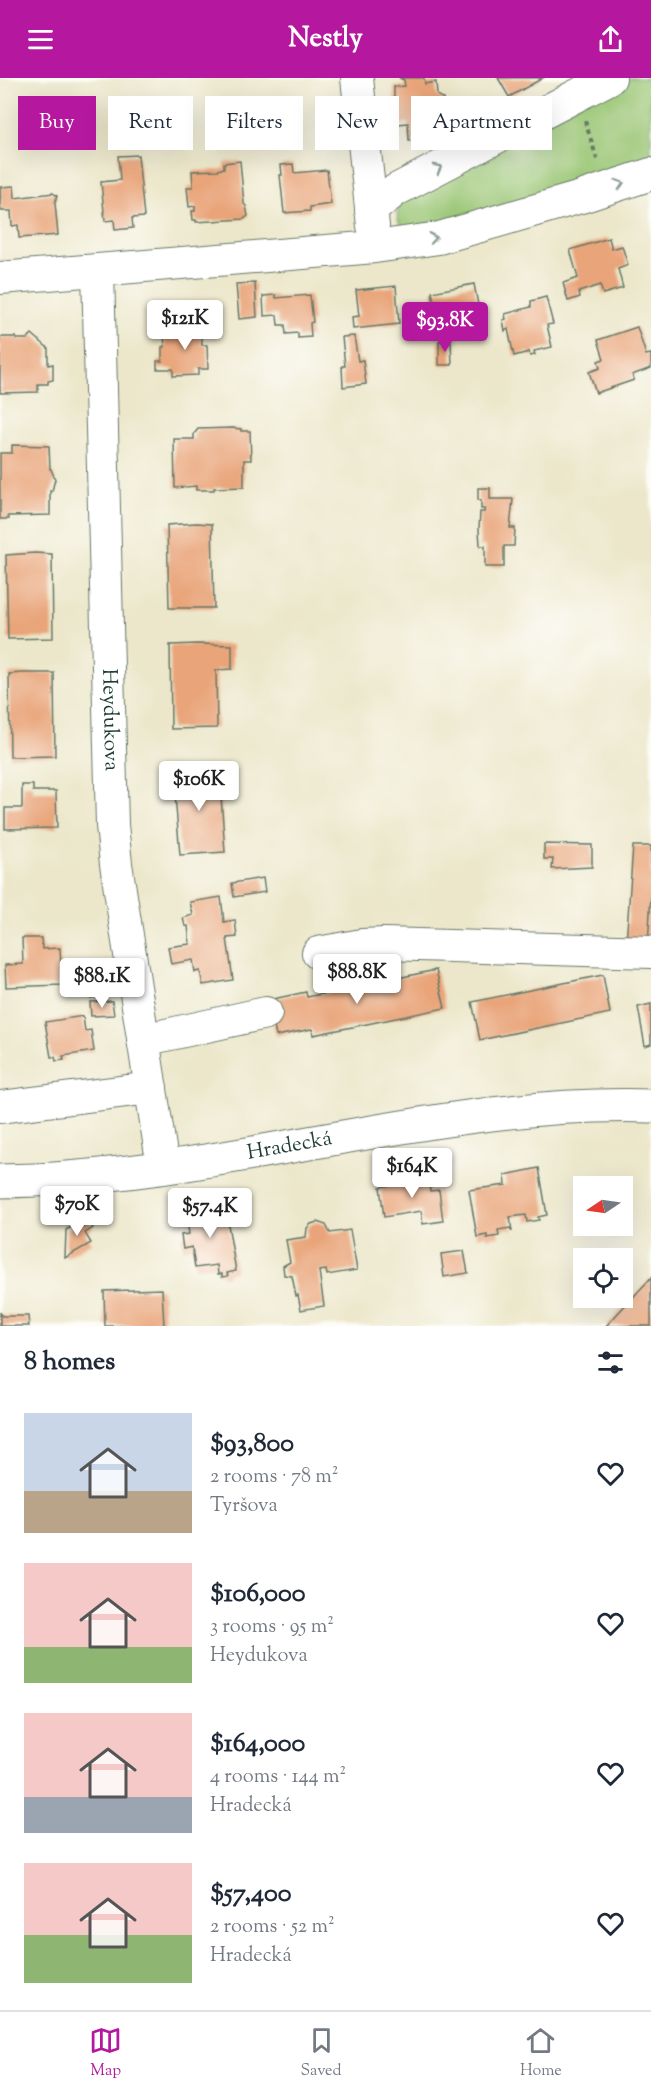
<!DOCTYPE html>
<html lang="en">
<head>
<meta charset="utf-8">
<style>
  body { margin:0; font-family:"Sorts Mill Goudy",serif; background:#f2f2f3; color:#1f2937; height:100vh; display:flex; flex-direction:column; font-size:22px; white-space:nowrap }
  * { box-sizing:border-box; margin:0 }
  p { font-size:20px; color:#747a83 }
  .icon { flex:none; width:33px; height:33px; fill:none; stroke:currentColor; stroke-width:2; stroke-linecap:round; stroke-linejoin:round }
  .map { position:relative; height:1248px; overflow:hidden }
  .panel { display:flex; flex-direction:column; background:#fff; flex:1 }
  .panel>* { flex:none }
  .guide { position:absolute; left:18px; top:18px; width:615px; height:54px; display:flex; gap:12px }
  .needle { width:39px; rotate:257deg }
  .tools { position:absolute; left:573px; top:1098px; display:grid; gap:12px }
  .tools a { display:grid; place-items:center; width:60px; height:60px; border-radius:0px; background:#fff; box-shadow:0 6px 24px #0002; font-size:30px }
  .price { position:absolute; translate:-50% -51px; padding:0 14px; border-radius:6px; background:#fff; color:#222; font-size:20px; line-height:39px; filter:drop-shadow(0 2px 3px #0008) }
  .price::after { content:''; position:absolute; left:50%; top:36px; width:18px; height:14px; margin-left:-9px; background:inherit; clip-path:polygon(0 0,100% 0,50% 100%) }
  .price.selected { background:#b5179e; color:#fff }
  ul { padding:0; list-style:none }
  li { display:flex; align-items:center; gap:18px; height:150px; padding:0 24px }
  li span { display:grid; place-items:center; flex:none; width:168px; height:120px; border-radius:0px; color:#555 }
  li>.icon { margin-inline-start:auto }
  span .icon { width:72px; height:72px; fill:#fffc; stroke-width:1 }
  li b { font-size:26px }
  h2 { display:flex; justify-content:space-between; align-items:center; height:72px; padding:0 24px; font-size:26px }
  .chip { padding:0 21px; border-radius:0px; background:#fff; box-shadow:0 6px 24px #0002; font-size:21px; line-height:54px }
  .chip.selected { background:#b5179e; color:#fff }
  header { display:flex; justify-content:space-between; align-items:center; height:78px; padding:0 24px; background:#b5179e; color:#fff; font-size:27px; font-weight:700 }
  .dock { display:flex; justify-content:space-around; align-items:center; height:84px; border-top:2px solid #e0e1e3; background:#fff; font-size:16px; color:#747a83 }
  .dock a { display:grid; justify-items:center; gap:3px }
  .dock .selected { color:#b5179e }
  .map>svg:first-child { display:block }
</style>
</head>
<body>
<header><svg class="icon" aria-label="menu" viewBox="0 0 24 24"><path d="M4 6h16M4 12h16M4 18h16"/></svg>Nestly<svg class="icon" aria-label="share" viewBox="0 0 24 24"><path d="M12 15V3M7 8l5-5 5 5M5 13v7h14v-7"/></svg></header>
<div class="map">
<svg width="651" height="1248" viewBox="0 0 651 1248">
  <rect width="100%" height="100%" fill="#fdfcf7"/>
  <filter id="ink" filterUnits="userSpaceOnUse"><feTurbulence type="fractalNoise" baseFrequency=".0167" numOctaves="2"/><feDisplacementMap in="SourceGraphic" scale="12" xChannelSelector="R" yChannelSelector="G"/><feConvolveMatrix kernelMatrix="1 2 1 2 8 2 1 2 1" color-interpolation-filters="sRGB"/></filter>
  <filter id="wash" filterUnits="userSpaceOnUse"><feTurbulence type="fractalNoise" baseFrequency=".008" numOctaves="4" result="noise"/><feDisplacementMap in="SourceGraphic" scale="24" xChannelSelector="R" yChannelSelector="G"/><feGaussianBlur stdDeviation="1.35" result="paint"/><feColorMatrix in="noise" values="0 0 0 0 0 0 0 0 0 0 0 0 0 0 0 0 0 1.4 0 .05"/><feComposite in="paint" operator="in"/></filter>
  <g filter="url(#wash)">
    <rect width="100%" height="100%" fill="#ece7ca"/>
    <!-- green -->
    <path fill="#98c572" stroke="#5c8153" stroke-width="1.5" d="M625 0H651V82L456 142 403 150C394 139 397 132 403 121Z"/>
    <g id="blocks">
      <!-- building -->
      <g fill="#e9a479">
        <polygon points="399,0 424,0 425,6 436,4 437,17 443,21 446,32 439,41 429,42 431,61 409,63 408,45 398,46 395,34 391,31 391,26 394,21 394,9 405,8 404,2"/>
        <polygon points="498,0 543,0 509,19"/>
        <polygon points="138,77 144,139 132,140 133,150 115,152 114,142 105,143 101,104 120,102 118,78"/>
        <polygon points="240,83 244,126 246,128 248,138 244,141 196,144 196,142 193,142 192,133 195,133 195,128 189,129 187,109 193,109 192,93 218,92 224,90 224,85"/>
        <polygon points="293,86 294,95 327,92 331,126 310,129 310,133 284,135 280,97 282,97 281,87"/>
        <polygon points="14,108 15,120 53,115 57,118 55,125 58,157 19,160 18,147 12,148 11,133 1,133 0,109"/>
        <polygon points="609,160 612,171 622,168 628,187 618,191 623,210 603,216 600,207 579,214 580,219 568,223 563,205 578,200 570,172"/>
        <polygon points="255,205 257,239 239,241 236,206"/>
        <polygon points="474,206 481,242 445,249 440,222 434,224 432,214"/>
        <polygon points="396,208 399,246 353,251 352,239 359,238 356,212"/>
        <polygon points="276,217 276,220 310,217 313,244 310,245 311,259 298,260 298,255 286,256 285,247 278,247 277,237 264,238 263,218"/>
        <polygon points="546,219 553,246 547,247 552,269 534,273 535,277 530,278 529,274 514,278 508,251 505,253 503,242 506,241 505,236 531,229 531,223"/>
        <polygon points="196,244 202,247 202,267 207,267 208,291 198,291 198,297 173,298 173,291 157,291 157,283 162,283 162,269 165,269 164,258 172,258 172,247"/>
        <polygon points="637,249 646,277 651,276 651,290 632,297 634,302 596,315 589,294 600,290 598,283 604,281 598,262"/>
        <polygon points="32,256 48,270 48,287 53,286 53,302 48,303 48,306 38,306 38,314 0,315 0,259 16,259 16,261 27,261"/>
        <polygon points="354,258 358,283 363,282 366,306 343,309 342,288 345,288 342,259"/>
        <polygon points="439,263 451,263 452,287 439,287"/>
        <polygon points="233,350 241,351 241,353 250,353 251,382 244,382 244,409 214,410 214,412 196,412 196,408 175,410 174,361 194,361 194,356 198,351"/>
        <polygon points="12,367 49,368 50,391 51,391 55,401 52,413 50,413 50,437 8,438 9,441 0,441 0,375 12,375"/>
        <polygon points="478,410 490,410 490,421 513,421 510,450 515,450 514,468 504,468 504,489 485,489 485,468 480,468 479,451 480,434 484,434 485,431 481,431 481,422 478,422"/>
        <polygon points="196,445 212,446 214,530 169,530 167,447"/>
        <polygon points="35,475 52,476 53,560 8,561 6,477"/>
        <polygon points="198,566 232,567 232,591 216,592 217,650 171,651 170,567"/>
        <polygon points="23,595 54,595 55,678 10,679 9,596"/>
        <polygon points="219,690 225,774 180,777 173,694"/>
        <polygon points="22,707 33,707 33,713 56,713 57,750 5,751 5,730 22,730"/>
        <polygon points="544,766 592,767 592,789 552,791 553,781 544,781"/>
        <polygon points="633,768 651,768 651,817 648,868 626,866"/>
        <polygon points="263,800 265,814 234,819 232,805"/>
        <polygon points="221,819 224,844 235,842 237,859 227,860 233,902 203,907 200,893 195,894 193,882 171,886 168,869 190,866 188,848 185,848 183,840 193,837 190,824"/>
        <polygon points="22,860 41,860 42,871 60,870 62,907 6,909 5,887 23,886"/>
        <polygon points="436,892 445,930 313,957 312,951 276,958 268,922 306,914 307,919"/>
        <polygon points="603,897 610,935 480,962 472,924"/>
        <polygon points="109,903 111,916 89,920 87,906"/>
        <polygon points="112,923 114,937 91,938 90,924"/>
        <polygon points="651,926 651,966 645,968 638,929"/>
        <polygon points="83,938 85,953 91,952 94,973 63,978 64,982 56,983 55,979 51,979 45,944"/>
        <polygon points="539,1090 547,1137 538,1139 539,1142 527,1144 526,1137 510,1139 512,1154 510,1150 498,1152 499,1158 487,1160 487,1157 477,1159 469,1112 506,1107 505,1097"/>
        <polygon points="427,1096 430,1113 439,1112 443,1143 423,1146 421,1133 384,1139 380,1109 392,1107 391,1102"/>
        <polygon points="218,1124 225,1129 236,1193 227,1195 228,1198 222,1199 222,1196 218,1196 217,1187 195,1190 192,1169 183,1171 181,1157 189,1156 186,1136 206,1132 209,1126"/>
        <polygon points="87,1140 93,1150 85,1155 91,1165 65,1180 66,1152"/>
        <polygon points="317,1144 326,1147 330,1155 350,1152 357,1192 327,1197 326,1192 319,1193 324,1228 301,1232 298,1217 296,1218 292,1198 284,1197 283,1188 290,1184 286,1162 306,1159 307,1150 311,1146"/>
        <polygon points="464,1173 468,1195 444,1199 441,1176"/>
        <polygon points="651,1200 651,1248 606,1248 619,1234"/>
        <polygon points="162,1211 164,1248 105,1248 104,1213"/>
        <polygon points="0,1234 2,1238 28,1238 29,1248 0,1248"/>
      </g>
    </g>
  </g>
  <g filter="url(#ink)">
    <use href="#blocks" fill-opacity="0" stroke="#677868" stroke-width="1.5"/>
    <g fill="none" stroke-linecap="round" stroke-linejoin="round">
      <defs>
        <g id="minor">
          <polyline points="357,0 373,148"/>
          <polyline points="371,132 396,112 610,0"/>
          <path id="s1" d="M98 192 112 747 116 786 163 1089"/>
          <polyline points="0,200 375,169 439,160 581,119 651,96"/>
          <polyline points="318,875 362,867 385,866 651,874"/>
          <polyline points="143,962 266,935"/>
          <polyline points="0,1029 151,1010"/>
        </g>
        <g id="major">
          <path id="s2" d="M0 1103C219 1101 431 1021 651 1028"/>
        </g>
      </defs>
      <!-- minor casing -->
      <use href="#minor" stroke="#677868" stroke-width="34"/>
      <!-- major casing -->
      <use href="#major" stroke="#677868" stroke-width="35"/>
      <!-- path -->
      <polyline stroke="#677868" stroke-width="4" stroke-dasharray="4.5 4.5" stroke-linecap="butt" points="585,43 598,84"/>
      <!-- minor -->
      <use href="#minor" stroke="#fff" stroke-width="32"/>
      <!-- major -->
      <use href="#major" stroke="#fff" stroke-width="33"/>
    </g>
    <!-- one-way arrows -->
    <defs><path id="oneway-chevron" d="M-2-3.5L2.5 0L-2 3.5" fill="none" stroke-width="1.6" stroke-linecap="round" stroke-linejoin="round" transform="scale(1.5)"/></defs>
    <g stroke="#8f9e9a">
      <use href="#oneway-chevron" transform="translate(438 90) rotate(-28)"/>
      <use href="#oneway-chevron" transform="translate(620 106) rotate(-18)"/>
      <use href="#oneway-chevron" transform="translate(433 160) rotate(-10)"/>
    </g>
  </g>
  <g text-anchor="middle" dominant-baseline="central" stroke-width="6" stroke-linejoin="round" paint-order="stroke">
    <!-- street labels -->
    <g font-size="21" fill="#1f3d34" stroke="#fdfcf7">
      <text stroke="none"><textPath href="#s1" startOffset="450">Heydukova</textPath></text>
      <text stroke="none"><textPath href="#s2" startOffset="292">Hradecká</textPath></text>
    </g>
  </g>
</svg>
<div class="tools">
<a><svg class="needle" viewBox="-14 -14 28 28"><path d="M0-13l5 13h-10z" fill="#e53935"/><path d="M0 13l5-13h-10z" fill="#747a83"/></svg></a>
<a><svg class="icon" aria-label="locate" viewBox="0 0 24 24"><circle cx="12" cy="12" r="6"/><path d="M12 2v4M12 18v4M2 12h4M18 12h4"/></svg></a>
</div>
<b class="price" style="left:185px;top:273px">$121K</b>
<b class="price selected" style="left:445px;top:275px">$93.8K</b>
<b class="price" style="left:199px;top:734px">$106K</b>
<b class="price" style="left:357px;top:927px">$88.8K</b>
<b class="price" style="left:102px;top:931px">$88.1K</b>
<b class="price" style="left:412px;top:1121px">$164K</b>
<b class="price" style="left:77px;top:1159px">$70K</b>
<b class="price" style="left:210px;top:1161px">$57.4K</b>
<div class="guide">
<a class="chip selected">Buy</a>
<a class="chip">Rent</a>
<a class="chip">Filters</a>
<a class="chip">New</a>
<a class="chip">Apartment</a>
</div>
</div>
<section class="panel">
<h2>8 homes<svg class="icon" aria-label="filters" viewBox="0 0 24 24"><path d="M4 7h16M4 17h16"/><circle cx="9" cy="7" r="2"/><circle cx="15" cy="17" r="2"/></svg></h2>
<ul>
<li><span style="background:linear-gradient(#c9d6e8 65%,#b9a48a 0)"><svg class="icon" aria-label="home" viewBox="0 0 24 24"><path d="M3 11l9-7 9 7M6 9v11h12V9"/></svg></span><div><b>$93,800</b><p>2 rooms · 78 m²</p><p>Tyršova</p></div><svg class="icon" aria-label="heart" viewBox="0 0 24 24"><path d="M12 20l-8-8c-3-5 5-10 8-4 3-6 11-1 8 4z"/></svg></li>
<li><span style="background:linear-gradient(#f6c9c9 70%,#8fb573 0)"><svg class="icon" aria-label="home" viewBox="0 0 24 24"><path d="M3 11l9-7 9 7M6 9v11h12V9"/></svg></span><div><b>$106,000</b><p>3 rooms · 95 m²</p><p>Heydukova</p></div><svg class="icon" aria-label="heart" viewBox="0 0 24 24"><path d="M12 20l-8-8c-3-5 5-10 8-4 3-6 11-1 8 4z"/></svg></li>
<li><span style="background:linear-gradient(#f6c9c9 70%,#9aa5b1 0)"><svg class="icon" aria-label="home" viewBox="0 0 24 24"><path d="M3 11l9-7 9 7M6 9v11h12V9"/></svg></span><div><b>$164,000</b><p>4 rooms · 144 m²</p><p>Hradecká</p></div><svg class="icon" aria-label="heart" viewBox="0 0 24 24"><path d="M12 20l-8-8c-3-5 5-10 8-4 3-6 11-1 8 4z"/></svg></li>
<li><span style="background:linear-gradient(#f6c9c9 60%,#8fb573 0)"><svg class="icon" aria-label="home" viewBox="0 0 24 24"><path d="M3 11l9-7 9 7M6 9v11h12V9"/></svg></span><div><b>$57,400</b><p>2 rooms · 52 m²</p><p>Hradecká</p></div><svg class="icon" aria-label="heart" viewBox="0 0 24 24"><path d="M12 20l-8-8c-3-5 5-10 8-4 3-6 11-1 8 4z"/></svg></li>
</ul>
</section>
<nav class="dock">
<a class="selected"><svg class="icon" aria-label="map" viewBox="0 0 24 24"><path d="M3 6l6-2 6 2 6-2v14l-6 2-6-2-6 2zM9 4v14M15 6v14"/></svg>Map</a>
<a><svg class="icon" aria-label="saved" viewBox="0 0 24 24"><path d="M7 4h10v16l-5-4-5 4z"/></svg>Saved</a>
<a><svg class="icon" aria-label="home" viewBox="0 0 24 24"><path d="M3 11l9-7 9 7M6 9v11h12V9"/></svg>Home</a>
</nav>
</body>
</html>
